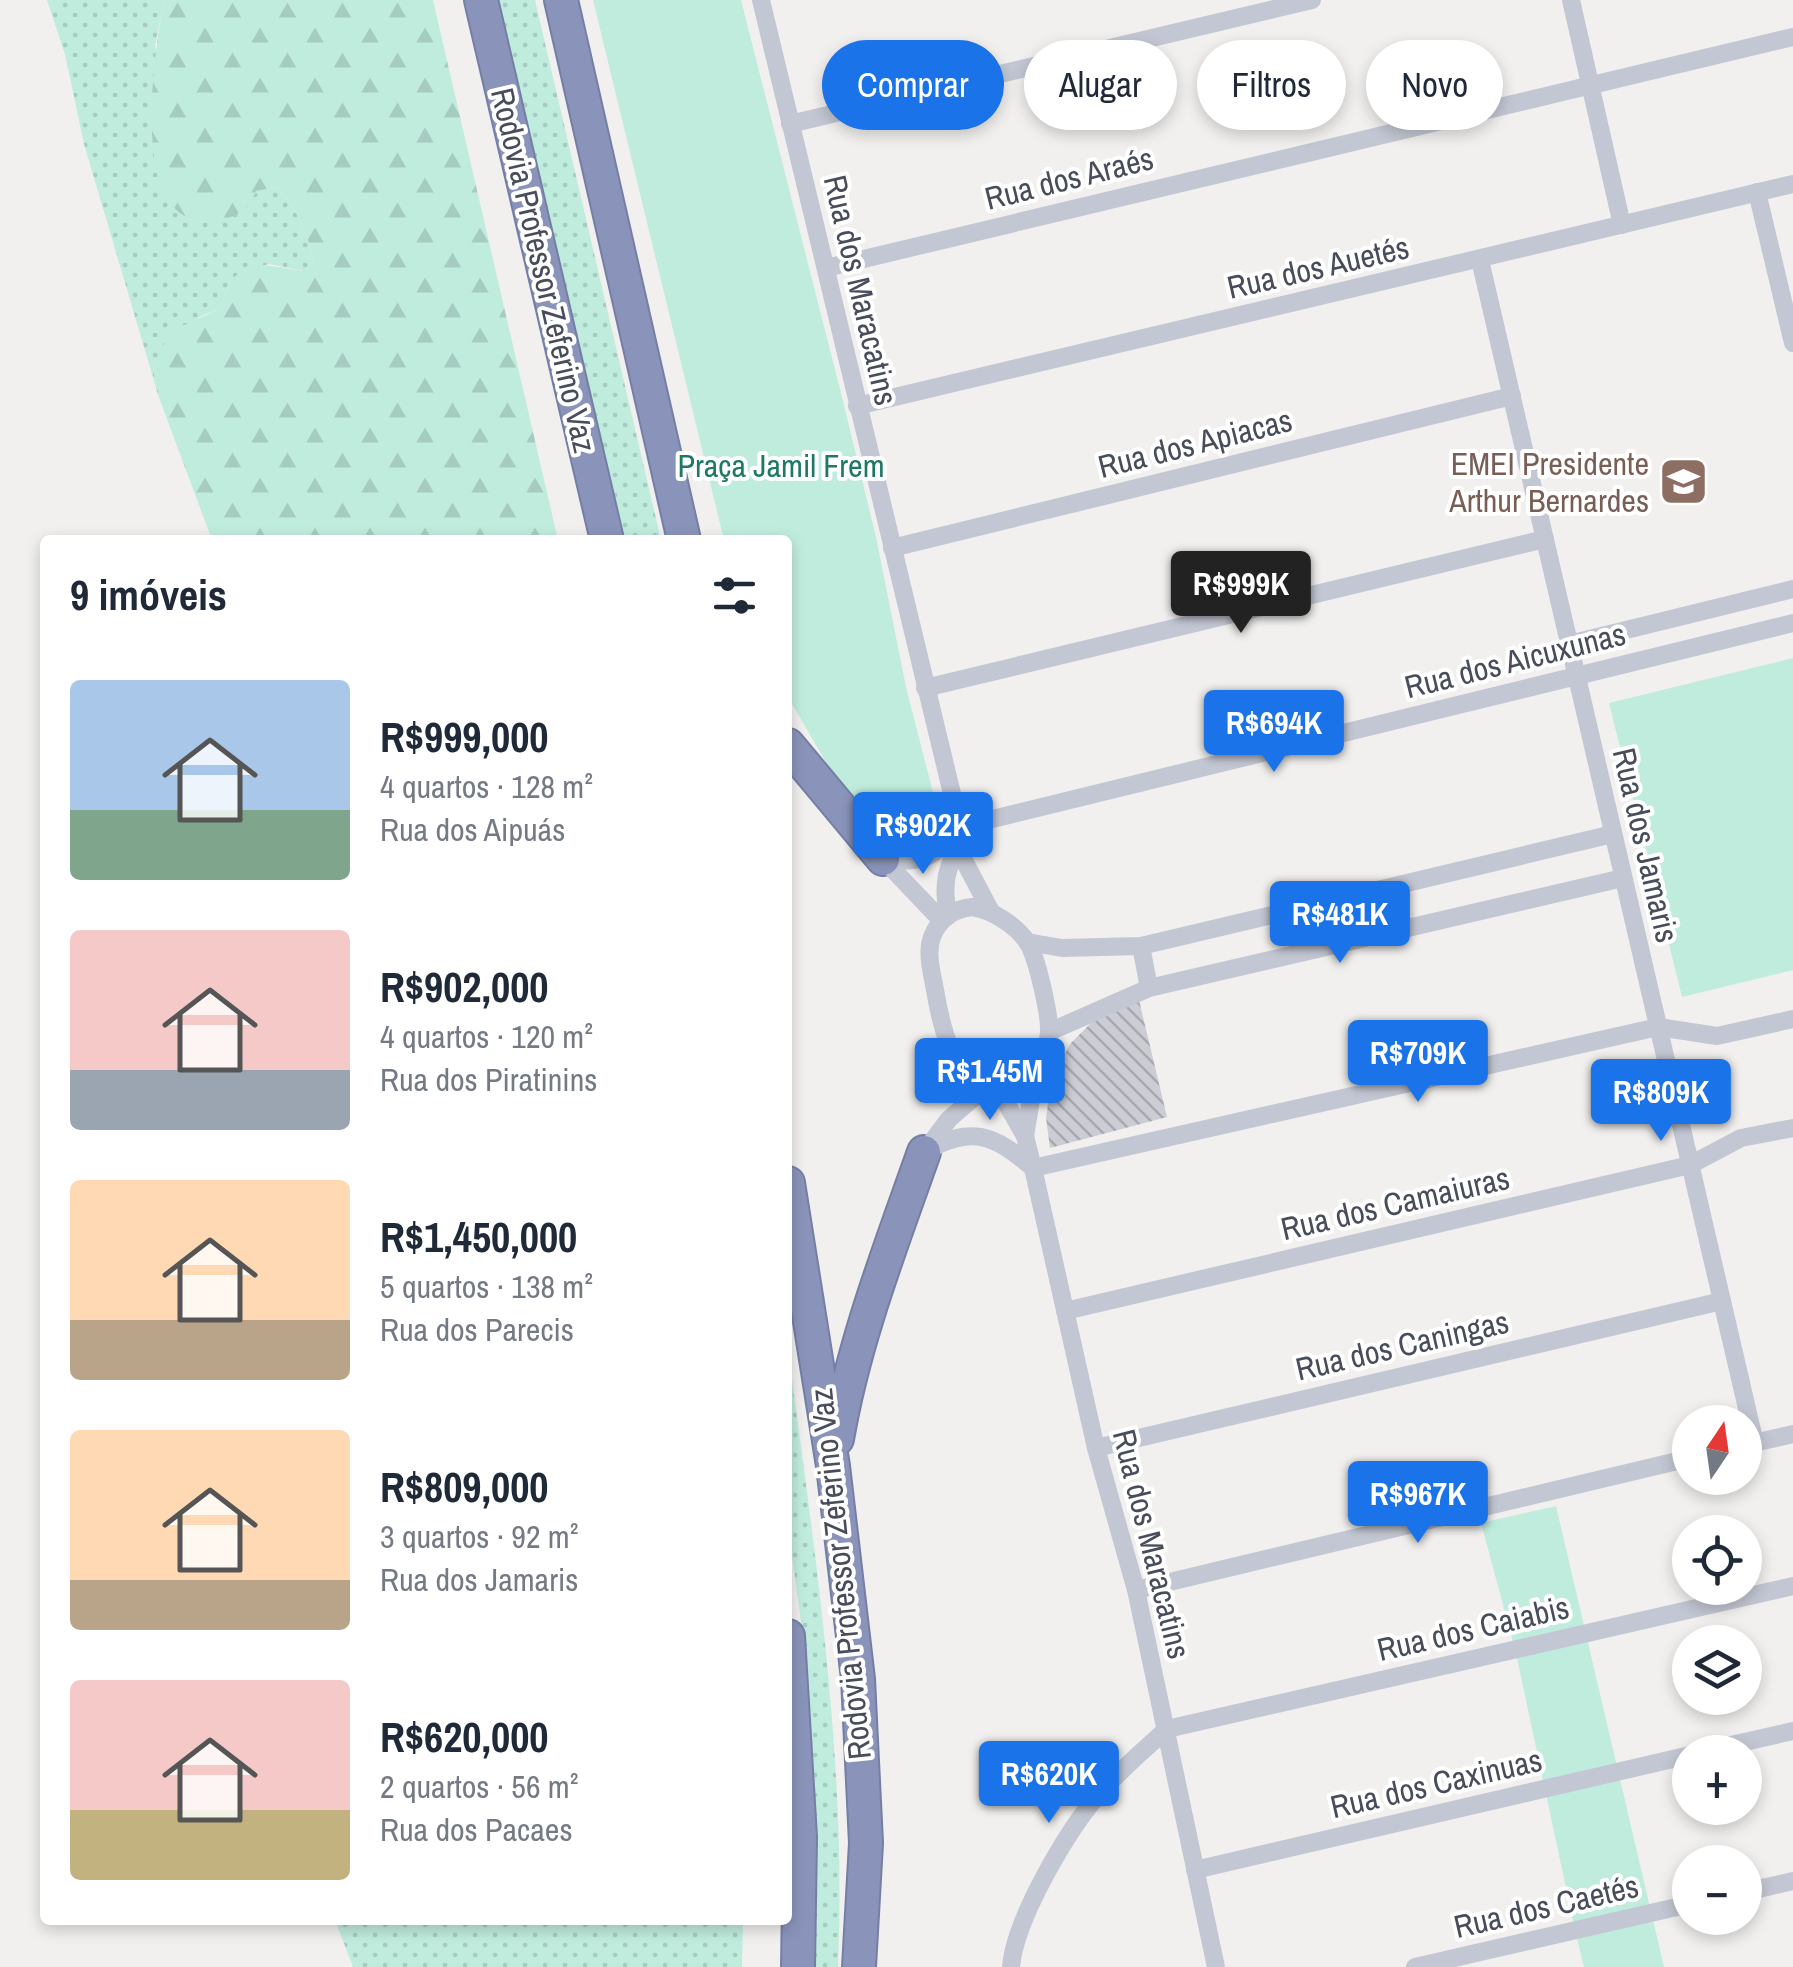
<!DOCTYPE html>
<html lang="pt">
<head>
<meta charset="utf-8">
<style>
  body { margin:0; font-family:"Archivo Narrow",sans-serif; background:#f2f2f3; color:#1f2937; height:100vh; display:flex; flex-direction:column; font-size:38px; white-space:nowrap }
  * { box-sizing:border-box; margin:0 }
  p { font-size:32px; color:#747a83 }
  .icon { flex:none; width:55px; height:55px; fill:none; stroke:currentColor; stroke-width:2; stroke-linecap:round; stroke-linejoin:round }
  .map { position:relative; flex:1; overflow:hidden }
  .drawer { position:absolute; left:40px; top:535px; width:752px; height:1390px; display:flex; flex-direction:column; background:#fff; border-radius:10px; box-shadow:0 5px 15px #0003 }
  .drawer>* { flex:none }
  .top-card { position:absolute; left:822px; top:40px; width:820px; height:90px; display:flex; gap:20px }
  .needle { width:65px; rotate:13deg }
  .tools { position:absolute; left:1672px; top:1405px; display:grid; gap:20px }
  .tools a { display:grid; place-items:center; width:90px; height:90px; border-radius:50%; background:#fff; box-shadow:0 5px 15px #0003; font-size:50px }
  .price { position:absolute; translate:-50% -85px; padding:0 22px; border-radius:10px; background:#1a73e8; color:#fff; font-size:32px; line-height:65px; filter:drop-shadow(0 2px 5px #0008) }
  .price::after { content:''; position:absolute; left:50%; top:60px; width:30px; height:22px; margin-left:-15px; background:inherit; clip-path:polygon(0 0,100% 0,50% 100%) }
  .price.current { background:#222; color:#fff }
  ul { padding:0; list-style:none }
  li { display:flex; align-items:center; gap:30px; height:250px; padding:0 30px }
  li span { display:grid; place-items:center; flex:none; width:280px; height:200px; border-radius:10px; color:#555 }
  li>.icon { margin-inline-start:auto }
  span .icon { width:120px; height:120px; fill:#fffc; stroke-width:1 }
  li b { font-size:42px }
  h2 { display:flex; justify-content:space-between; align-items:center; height:120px; padding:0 30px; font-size:42px }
  .pill { padding:0 35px; border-radius:45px; background:#fff; box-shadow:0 5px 15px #0003; font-size:35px; line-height:90px }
  .pill.current { background:#1a73e8; color:#fff }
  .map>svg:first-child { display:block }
</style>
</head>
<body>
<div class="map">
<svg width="1793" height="1967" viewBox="0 0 1793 1967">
  <defs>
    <pattern id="grass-dots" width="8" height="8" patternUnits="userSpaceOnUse" patternTransform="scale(2.5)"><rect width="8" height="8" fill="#c0ecde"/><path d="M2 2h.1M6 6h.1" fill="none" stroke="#a6ccc1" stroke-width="1.8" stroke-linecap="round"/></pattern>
    <pattern id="forest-firs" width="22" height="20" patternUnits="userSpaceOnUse" patternTransform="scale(2.5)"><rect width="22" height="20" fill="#c0ecde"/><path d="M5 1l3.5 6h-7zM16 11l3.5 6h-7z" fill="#a6ccc1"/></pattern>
    <pattern id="building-back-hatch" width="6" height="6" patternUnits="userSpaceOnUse" patternTransform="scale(2.5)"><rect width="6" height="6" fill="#cccdd4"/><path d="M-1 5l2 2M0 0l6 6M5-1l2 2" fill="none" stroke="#a8a9af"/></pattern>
  </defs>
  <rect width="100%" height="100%" fill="#f1f0ef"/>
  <!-- grass -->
  <g fill="url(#grass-dots)">
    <path d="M47 0H164L155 47 256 191 277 187C297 209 307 230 313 259L305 271 268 264 231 280 219 309 199 317 153 365 157 391 84 144 65 54Z"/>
    <polygon points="497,0 535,0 661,540 623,540"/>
    <path d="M788 1349C815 1554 847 1760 838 1967H812L814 1800 802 1629 788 1527Z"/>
    <polygon points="335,1920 743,1920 742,1967 353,1967"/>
  </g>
  <!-- forest -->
  <path fill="url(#forest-firs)" d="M164 0H433L558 540H212L157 392 153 365 171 331 219 309 231 280 251 263 304 271 313 259C307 230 297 209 277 187L256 191C246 213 233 220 208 221 126 224 155 48 164 0Z"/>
  <!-- green -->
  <g fill="#c0ecde">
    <polygon points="593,0 741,0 843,401 876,537 906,687 938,812 931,837 906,847 869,836 788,697 788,540 724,540"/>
    <polygon points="1793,658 1793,970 1682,997 1609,703"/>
    <polygon points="1556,1506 1664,1967 1584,1967 1575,1930 1515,1649 1481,1523"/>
  </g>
  <!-- building -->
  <polygon fill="url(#building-back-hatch)" points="1139,1000 1167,1117 1050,1148 1046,1118 1052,1078 1070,1044 1095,1019"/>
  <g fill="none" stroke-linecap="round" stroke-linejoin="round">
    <defs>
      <g id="highway">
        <polyline points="481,0 607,540"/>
        <polyline points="561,0 684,540"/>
        <polyline points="788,745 883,859"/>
        <polyline points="788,1183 833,1466 858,1679 866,1843 859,1967"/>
        <path d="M837 1439C854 1340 891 1246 924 1152"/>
        <polyline points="788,1636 800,1837 798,1967"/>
      </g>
    </defs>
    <!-- highway casing -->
    <use href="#highway" stroke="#757fa6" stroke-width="36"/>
    <!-- street -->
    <g stroke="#c3c7d3" stroke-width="18">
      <path d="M761 0 960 827C959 845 951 858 947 875 944 889 946 902 948 916"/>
      <polyline points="1571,0 1622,225"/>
      <polyline points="790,124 1312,0"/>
      <polyline points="1757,192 1793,343"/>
      <polyline points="1480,260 1755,1443"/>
      <polyline points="826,268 1793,37"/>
      <polyline points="857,406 1793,184"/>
      <polyline points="892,548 1512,396"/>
      <polyline points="1569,644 1793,589"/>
      <polyline points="925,688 1545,539"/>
      <polyline points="958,849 990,910"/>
      <path d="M883 859C923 864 934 858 960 827L1793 623"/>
      <polyline points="883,859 941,920"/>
      <path d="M972 907C992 910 1016 925 1028 943 1037 958 1050 1015 1049 1032 1048 1047 1039 1062 1027 1071 963 1119 943 1038 935 990 932 973 926 953 932 937 939 919 953 909 972 907Z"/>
      <polyline points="1027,942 1062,948 1141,946 1613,834"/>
      <polyline points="1141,946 1149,988"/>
      <polyline points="1049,1032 1149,988 1623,878"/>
      <polyline points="997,1087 1025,1136 1033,1168 1096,1448 1136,1590 1216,1967"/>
      <polyline points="1025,1136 1037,1064"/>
      <polyline points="931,1143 949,1119 987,1086"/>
      <path d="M924 1152C972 1125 993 1134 1033 1168L1658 1027 1717 1036 1793 1019"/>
      <polyline points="1065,1311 1690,1165 1741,1138 1793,1128"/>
      <polyline points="1745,1445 1793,1434"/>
      <polyline points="1096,1448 1722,1301"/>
      <polyline points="1136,1590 1690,1458"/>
      <polyline points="1700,1752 1793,1731"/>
      <polyline points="1195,1870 1690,1755"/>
      <polyline points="1745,1892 1793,1881"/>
      <path d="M1011 1967C1015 1919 1067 1831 1099 1794 1119 1771 1144 1750 1167 1729L1793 1586"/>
      <polyline points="1415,1967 1690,1904"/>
    </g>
    <!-- highway -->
    <use href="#highway" stroke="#8a94ba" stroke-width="32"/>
  </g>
  <!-- icons -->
  <defs>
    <symbol id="school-square" viewBox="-11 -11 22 22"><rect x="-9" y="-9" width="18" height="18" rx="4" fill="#8d6e63" stroke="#fff"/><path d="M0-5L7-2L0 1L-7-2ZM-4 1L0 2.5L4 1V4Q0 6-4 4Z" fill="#fff"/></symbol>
  </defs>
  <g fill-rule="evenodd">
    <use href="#school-square" x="1656" y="454" width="55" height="55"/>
  </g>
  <g text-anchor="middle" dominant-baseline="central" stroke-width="8" stroke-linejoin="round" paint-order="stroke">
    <!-- street labels -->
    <g font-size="32" fill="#484d5b" stroke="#fff">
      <text transform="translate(1069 178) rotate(-14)">Rua dos Araés</text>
      <text transform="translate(1318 267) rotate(-13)">Rua dos Auetés</text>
      <text transform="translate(544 270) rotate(77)">Rodovia Professor Zeferino Vaz</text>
      <text transform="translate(861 290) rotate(77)">Rua dos Maracatins</text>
      <text transform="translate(1195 443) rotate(-14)">Rua dos Apiacas</text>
      <text transform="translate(1515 660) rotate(-14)">Rua dos Aicuxunas</text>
      <text transform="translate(1646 845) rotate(77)">Rua dos Jamaris</text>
      <text transform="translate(1395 1203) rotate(-13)">Rua dos Camaiuras</text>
      <text transform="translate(1402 1345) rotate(-13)">Rua dos Caningas</text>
      <text transform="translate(1152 1544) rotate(76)">Rua dos Maracatins</text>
      <text transform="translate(840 1574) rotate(-96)">Rodovia Professor Zeferino Vaz</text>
      <text transform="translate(1473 1628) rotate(-13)">Rua dos Caiabis</text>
      <text transform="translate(1436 1783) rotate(-13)">Rua dos Caxinuas</text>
      <text transform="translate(1546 1906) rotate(-13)">Rua dos Caetés</text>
    </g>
    <!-- education labels -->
    <g font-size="32" fill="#785e54" stroke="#fff" text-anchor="end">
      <text x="1649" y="463">EMEI Presidente<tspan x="1649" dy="37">Arthur Bernardes</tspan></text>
    </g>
    <!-- park labels -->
    <g font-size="32" fill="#1d7864" stroke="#fff">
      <text x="781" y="465">Praça Jamil Frem</text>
    </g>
  </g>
</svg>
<div class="tools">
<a><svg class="needle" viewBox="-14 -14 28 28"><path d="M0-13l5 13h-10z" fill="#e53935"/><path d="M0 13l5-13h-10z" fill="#747a83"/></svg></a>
<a><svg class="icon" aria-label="locate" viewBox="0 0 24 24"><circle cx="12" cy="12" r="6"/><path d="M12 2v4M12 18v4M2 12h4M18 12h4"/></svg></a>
<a><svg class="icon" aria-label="layers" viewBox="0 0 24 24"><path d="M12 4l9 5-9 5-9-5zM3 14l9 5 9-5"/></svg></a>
<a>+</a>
<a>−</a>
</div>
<b class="price current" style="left:1241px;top:636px">R$999K</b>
<b class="price" style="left:1274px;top:775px">R$694K</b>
<b class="price" style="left:923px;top:877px">R$902K</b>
<b class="price" style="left:1340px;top:966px">R$481K</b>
<b class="price" style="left:1418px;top:1105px">R$709K</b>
<b class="price" style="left:990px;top:1123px">R$1.45M</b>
<b class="price" style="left:1661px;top:1144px">R$809K</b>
<b class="price" style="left:1418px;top:1546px">R$967K</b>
<b class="price" style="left:1049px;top:1826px">R$620K</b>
<div class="top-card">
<a class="pill current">Comprar</a>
<a class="pill">Alugar</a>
<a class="pill">Filtros</a>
<a class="pill">Novo</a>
</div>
<section class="drawer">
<h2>9 imóveis<svg class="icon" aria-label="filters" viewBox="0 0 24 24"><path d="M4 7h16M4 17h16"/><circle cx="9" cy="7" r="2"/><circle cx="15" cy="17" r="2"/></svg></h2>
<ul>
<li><span style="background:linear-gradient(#a9c7e8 65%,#7fa58c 0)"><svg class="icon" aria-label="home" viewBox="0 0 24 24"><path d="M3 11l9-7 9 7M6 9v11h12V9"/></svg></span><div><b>R$999,000</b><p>4 quartos · 128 m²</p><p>Rua dos Aipuás</p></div></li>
<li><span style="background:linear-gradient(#f6c9c9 70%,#9aa5b1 0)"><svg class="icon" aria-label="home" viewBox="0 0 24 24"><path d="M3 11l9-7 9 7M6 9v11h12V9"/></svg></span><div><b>R$902,000</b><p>4 quartos · 120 m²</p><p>Rua dos Piratinins</p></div></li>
<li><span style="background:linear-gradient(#ffd9b3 70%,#b9a48a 0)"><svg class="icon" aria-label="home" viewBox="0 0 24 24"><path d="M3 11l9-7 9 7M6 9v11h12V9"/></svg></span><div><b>R$1,450,000</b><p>5 quartos · 138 m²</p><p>Rua dos Parecis</p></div></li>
<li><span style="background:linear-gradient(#ffd9b3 75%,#b9a48a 0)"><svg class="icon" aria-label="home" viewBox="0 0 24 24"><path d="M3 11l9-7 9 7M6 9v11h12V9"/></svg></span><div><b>R$809,000</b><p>3 quartos · 92 m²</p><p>Rua dos Jamaris</p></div></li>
<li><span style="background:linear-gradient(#f6c9c9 65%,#c2b280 0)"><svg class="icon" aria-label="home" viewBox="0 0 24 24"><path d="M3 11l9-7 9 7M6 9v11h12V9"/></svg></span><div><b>R$620,000</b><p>2 quartos · 56 m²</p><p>Rua dos Pacaes</p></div></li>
</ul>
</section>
</div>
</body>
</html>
